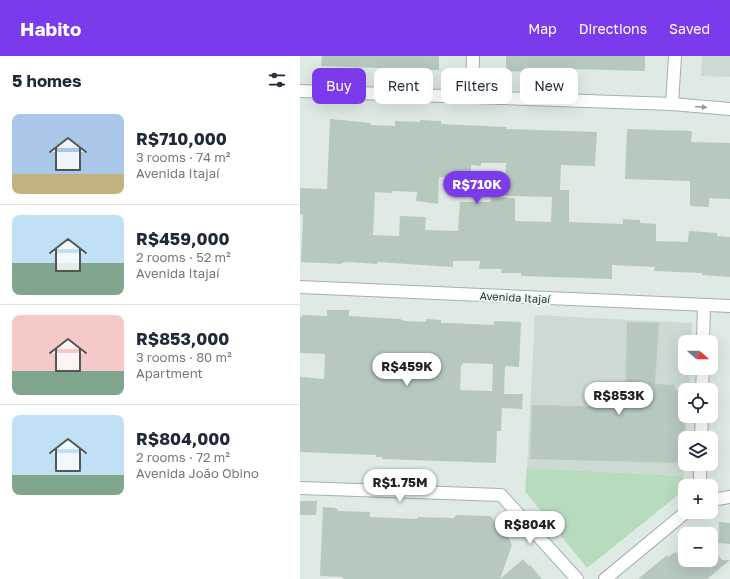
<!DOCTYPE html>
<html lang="en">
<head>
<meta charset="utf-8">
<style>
  body { margin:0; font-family:"Golos Text",sans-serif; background:#f6f6f7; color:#1f2937; height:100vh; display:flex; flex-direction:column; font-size:15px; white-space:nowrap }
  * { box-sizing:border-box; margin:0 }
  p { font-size:13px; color:#747a83 }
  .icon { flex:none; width:22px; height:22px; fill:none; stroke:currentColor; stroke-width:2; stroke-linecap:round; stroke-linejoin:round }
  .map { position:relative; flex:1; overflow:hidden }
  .sheet { display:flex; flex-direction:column; background:#fff; width:300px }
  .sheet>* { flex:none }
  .top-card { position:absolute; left:12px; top:12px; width:358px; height:36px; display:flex; gap:8px }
  .needle { width:26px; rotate:111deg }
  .fabs { position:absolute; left:378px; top:279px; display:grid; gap:8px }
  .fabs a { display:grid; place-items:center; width:40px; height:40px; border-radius:8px; background:#fff; box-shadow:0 4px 16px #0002; font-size:20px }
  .price { position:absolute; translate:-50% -34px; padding:0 9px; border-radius:14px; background:#fff; color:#222; font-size:13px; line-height:26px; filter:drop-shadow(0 1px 2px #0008) }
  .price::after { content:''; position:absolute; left:50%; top:24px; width:12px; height:9px; margin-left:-6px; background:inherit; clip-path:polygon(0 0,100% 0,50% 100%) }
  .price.selected { background:#7c3aed; color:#fff }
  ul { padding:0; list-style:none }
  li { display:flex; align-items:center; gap:12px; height:100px; padding:0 12px }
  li+li { border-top:1px solid #e0e1e3 }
  li span { display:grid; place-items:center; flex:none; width:112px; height:80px; border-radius:8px; color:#555 }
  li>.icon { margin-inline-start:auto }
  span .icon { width:48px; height:48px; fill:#fffc; stroke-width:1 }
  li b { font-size:17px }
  h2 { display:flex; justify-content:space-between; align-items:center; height:48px; padding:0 12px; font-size:17px }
  .chip { padding:0 14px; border-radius:8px; background:#fff; box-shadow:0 4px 16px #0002; font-size:14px; line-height:36px }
  .chip.selected { background:#7c3aed; color:#fff }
  header { display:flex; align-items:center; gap:24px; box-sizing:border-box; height:56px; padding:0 20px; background:#7c3aed; color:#fff }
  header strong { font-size:19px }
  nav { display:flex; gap:22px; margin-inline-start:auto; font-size:14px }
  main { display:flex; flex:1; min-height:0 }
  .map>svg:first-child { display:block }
</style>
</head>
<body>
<header>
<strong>Habito</strong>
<nav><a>Map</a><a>Directions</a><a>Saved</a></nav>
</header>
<main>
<section class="sheet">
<h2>5 homes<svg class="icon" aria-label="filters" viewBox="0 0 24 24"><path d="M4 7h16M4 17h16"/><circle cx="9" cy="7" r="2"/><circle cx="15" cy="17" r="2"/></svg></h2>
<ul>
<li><span style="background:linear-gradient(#a9c7e8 75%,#c2b280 0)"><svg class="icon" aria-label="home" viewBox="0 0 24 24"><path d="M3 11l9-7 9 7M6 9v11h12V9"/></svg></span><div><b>R$710,000</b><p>3 rooms · 74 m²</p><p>Avenida Itajaí</p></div></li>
<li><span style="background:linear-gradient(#bfe0f5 60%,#7fa58c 0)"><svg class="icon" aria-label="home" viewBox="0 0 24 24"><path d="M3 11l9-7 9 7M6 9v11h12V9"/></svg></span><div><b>R$459,000</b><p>2 rooms · 52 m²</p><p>Avenida Itajaí</p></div></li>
<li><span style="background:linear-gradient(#f6c9c9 70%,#7fa58c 0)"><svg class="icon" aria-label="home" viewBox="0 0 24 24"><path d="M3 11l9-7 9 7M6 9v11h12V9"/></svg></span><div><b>R$853,000</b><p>3 rooms · 80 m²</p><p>Apartment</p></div></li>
<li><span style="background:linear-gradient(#bfe0f5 75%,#7fa58c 0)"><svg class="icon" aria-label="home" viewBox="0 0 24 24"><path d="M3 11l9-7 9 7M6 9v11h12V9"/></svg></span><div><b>R$804,000</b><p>2 rooms · 72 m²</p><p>Avenida João Obino</p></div></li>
</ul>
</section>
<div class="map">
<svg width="430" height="523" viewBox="0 0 430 523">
  <rect width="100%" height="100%" fill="#dfeae4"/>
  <!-- built -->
  <g fill="#cddad3">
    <polygon points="402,0 430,0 430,21 401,20"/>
    <polygon points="235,259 392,267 391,286 385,286 385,312 390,312 389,334 385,334 385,360 387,360 386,382 385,382 384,420 227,412"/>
  </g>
  <!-- green -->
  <polygon fill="#b7dcbd" points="227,412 384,420 383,435 287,512 225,435"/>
  <!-- building -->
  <g fill="#b7c8bf" fill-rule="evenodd">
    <polygon points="22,0 139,0 139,14 21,10"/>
    <polygon points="206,0 345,0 345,15 272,13 272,15 259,14 259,15 228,14 228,16 206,15"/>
    <path d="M30 63 71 67 70 69 95 70V65L120 66V64L141 65V68L206 71V73L297 76 295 110 261 109 260 134H269V166L323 168V163L340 164V167L356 168V185L388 186 389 175 417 177V180L430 181V221L402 219V217L354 215 355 211 312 209V223L221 220V217H201L202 213H179L180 205H153V211L77 206V208L48 206 41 207V208L1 206 3 159 0 158V132L27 133ZM181 107H206L205 140 252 141 251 166 215 165V142L191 141V146H160L158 175 125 174 126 161 100 160 99 180 73 179 75 136 92 137V135L117 136 116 145 138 148 139 121 161 122V120H171V109L181 110Z"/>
    <polygon points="327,73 392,75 391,86 430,87 430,143 409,142 409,151 390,150 390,125 325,123"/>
    <path d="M27 254H49V260L100 263 104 265 126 266V263L141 264V267H148L194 269V265L221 266 219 311 205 310 204 338H223L222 353 202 352 201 375H197L196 407 82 403V401H76V399L0 396V321L24 323 25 298 0 297V261H2V259L27 260ZM163 307 193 308 192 335 160 334 161 309H163Z"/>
    <polygon points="327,266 359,267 355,328 375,329 375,334 385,334 384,407 230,403 232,349 325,351"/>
    <polygon points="0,445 17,445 16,459 0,459"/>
    <polygon points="23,451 36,452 38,455 70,456 70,461 117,463 118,461 154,462 156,459 191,460 200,475 206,477 212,489 200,523 42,523 43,521 20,520"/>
    <polygon points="419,466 430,467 430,488 418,487"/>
    <polygon points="385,490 385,504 411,504 411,491 422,504 430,504 407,523 338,523 367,499 368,501 375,496 376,498"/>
    <polygon points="223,503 229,510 230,509 242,523 200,523"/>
  </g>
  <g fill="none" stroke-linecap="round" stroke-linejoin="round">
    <defs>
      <g id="minor">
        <polyline points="172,41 173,0"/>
        <polyline points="372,48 375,0"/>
        <polyline points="0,231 430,250"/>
        <polyline points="403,286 404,249"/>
        <polyline points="402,334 403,312"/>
        <polyline points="401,382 402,360"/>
        <polyline points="400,430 400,408"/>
        <polyline points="0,432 201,439 277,523"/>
      </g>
      <g id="tertiary">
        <polyline points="0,35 372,48 430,53"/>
        <polyline points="411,444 430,441"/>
        <polyline points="305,523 386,456"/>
      </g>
    </defs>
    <!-- minor casing -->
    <use href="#minor" stroke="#a2b2aa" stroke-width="14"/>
    <!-- tertiary casing -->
    <use href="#tertiary" stroke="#a2b2aa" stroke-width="14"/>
    <!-- minor -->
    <use href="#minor" stroke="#fff" stroke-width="12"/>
    <!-- tertiary -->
    <use href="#tertiary" stroke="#fff" stroke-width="12"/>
  </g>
  <!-- one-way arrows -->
  <defs><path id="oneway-solid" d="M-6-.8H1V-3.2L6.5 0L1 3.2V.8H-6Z"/></defs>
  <use fill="#909c98" href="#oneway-solid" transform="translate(401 51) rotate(5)"/>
  <g text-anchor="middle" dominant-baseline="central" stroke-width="4" stroke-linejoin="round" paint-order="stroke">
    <!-- street labels -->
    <g font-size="11" fill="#203a30" stroke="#eff7f2">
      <text transform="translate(215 241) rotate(3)">Avenida Itajaí</text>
    </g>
  </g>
</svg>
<div class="fabs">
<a><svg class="needle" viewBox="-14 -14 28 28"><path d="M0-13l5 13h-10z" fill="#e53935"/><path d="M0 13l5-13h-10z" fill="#747a83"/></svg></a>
<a><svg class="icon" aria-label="locate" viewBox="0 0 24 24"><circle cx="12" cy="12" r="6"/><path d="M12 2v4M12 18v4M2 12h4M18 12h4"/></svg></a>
<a><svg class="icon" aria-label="layers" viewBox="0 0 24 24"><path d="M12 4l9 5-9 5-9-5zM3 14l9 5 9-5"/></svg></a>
<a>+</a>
<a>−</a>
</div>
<b class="price selected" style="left:177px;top:149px">R$710K</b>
<b class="price" style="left:107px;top:331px">R$459K</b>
<b class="price" style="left:319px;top:360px">R$853K</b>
<b class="price" style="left:100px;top:447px">R$1.75M</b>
<b class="price" style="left:230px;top:489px">R$804K</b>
<div class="top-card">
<a class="chip selected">Buy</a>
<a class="chip">Rent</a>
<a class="chip">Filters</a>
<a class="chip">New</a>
</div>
</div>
</main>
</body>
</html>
